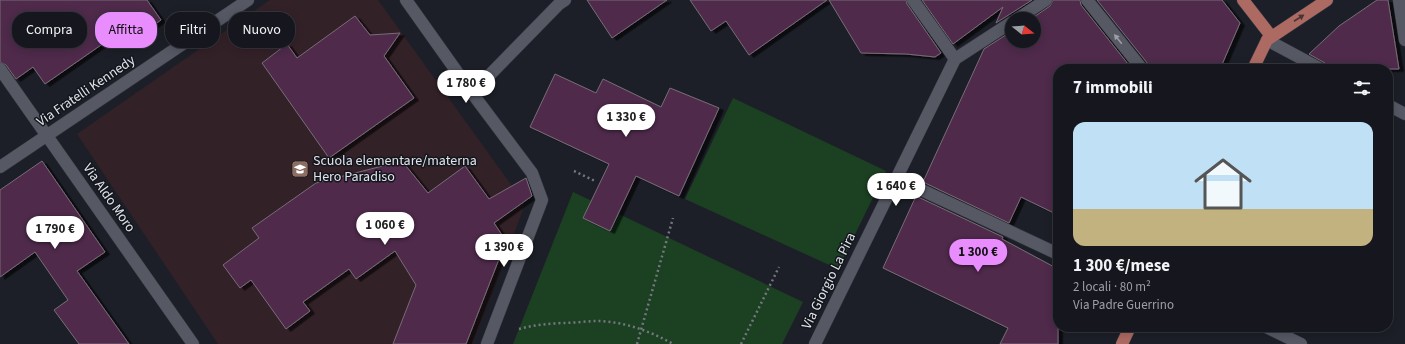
<!DOCTYPE html>
<html lang="it">
<head>
<meta charset="utf-8">
<style>
  body { margin:0; font-family:"Source Sans 3",sans-serif; background:#23242b; color:#f1f3f6; height:100vh; display:flex; flex-direction:column; font-size:15px; white-space:nowrap }
  * { box-sizing:border-box; margin:0 }
  p { font-size:13px; color:#9e9fa4 }
  .icon { flex:none; width:22px; height:22px; fill:none; stroke:currentColor; stroke-width:2; stroke-linecap:round; stroke-linejoin:round }
  .map { position:relative; flex:1; overflow:hidden }
  .drawer { position:absolute; left:1053px; top:64px; width:340px; height:268px; display:flex; flex-direction:column; background:#16171e; border-radius:16px; box-shadow:0 2px 10px #0003,0 0 0 1px #35363c }
  .drawer>* { flex:none }
  .guide { position:absolute; left:12px; top:12px; width:380px; height:36px; display:flex; gap:8px }
  .needle { width:26px; rotate:107deg }
  .controls { position:absolute; left:1005px; top:12px; display:grid; gap:8px }
  .controls a { display:grid; place-items:center; width:36px; height:36px; border-radius:50%; background:#16171e; box-shadow:0 2px 10px #0003,0 0 0 1px #35363c; font-size:20px }
  .price { position:absolute; translate:-50% -34px; padding:0 9px; border-radius:14px; background:#fff; color:#222; font-size:13px; line-height:26px; filter:drop-shadow(0 1px 2px #0008) }
  .price::after { content:''; position:absolute; left:50%; top:24px; width:12px; height:9px; margin-left:-6px; background:inherit; clip-path:polygon(0 0,100% 0,50% 100%) }
  .price.active { background:#e98dfe; color:#111 }
  ul { padding:0; list-style:none }
  li { display:grid; align-content:center; gap:8px; height:212px; padding:0 20px }
  li span { display:grid; place-items:center; height:124px; border-radius:12px; color:#555 }
  li>.icon { margin-inline-start:auto }
  span .icon { width:72px; height:72px; fill:#fffc; stroke-width:1 }
  li b { font-size:17px }
  h2 { display:flex; justify-content:space-between; align-items:center; height:48px; padding:0 20px; font-size:17px }
  .chip { padding:0 14px; border-radius:16px; background:#16171e; box-shadow:0 2px 10px #0003,0 0 0 1px #35363c; font-size:14px; line-height:36px }
  .chip.active { background:#e98dfe; color:#111 }
  .map>svg:first-child { display:block }
</style>
</head>
<body>
<div class="map">
<svg width="1405" height="344" viewBox="0 0 1405 344">
  <defs>
    <filter id="shadow"><feDropShadow dx="4.5" dy="2.5" stdDeviation="0" flood-color="#0009"/></filter>
  </defs>
  <rect width="100%" height="100%" fill="#1d1f28"/>
  <!-- education -->
  <polygon fill="#332128" points="270,0 378,0 525,204 473,344 218,344 77,134"/>
  <!-- green -->
  <g fill="#1c4022">
    <polygon points="733,98 886,171 838,269 685,199"/>
    <polygon points="573,192 803,302 782,344 513,344"/>
  </g>
  <!-- building -->
  <g fill="#4f2a4c" stroke="#776d76" filter="url(#shadow)">
    <polygon points="0,0 147,0 161,20 131,41 124,29 45,84 33,67 16,79 6,65 0,62"/>
    <polygon points="587,0 667,0 612,38"/>
    <polygon points="690,0 827,0 749,55 726,21 711,31"/>
    <polygon points="829,0 906,0 907,4 941,53 935,57 906,54 861,53"/>
    <polygon points="922,0 1032,0 996,23 1003,7 953,44"/>
    <polygon points="1053,0 1080,0 1081,5 1132,69 1058,69 1058,215 1021,197 1009,223 923,182 984,49 1012,31 1012,41 1034,41 1034,19 1031,19 1050,6"/>
    <polygon points="1097,0 1222,0 1240,23 1220,69 1149,69 1148,64"/>
    <polygon points="1377,0 1388,0 1399,69 1328,69 1325,63 1309,54 1339,26"/>
    <polygon points="355,16 370,35 400,33 384,56 414,98 329,158 262,63 287,44 297,58"/>
    <polygon points="555,74 596,93 603,79 661,107 670,88 719,108 679,196 636,176 610,231 583,218 609,164 530,127"/>
    <polygon points="42,161 105,252 77,271 129,344 79,344 54,310 68,300 35,252 0,277 0,190"/>
    <polygon points="402,161 428,193 465,166 489,199 526,178 532,196 494,223 506,241 466,344 393,344 416,285 395,251 356,279 349,269 303,302 310,311 286,329 251,280 240,288 223,265 259,238 252,228 316,183"/>
    <polygon points="916,196 1003,237 1002,239 1058,269 1058,344 1000,344 1008,328 883,268"/>
  </g>
  <g fill="none" stroke-linecap="round" stroke-linejoin="round">
    <defs>
      <g id="minor">
        <polyline points="406,0 472,93 532,173 542,200 487,344"/>
        <polyline points="913,0 955,59"/>
        <polyline points="1087,0 1142,69"/>
        <polyline points="1399,0 1405,40"/>
        <polyline points="1017,19 1046,0"/>
        <polyline points="1267,40 1321,69"/>
        <polyline points="955,59 1012,22"/>
        <polyline points="0,69 193,344"/>
        <polyline points="472,93 559,4 565,0"/>
        <polyline points="1388,105 1405,114"/>
        <polyline points="0,167 248,0"/>
        <polyline points="896,178 1058,254"/>
        <polyline points="1266,327 1301,344"/>
        <polyline points="815,344 955,59"/>
      </g>
      <g id="major">
        <polyline points="1243,0 1271,36"/>
        <polyline points="1253,69 1267,40 1327,0"/>
        <polyline points="1122,344 1130,327"/>
      </g>
    </defs>
    <!-- minor casing -->
    <use href="#minor" stroke="#373941" stroke-width="13"/>
    <!-- major casing -->
    <use href="#major" stroke="#373941" stroke-width="13"/>
    <!-- path -->
    <g stroke="#75777f" stroke-width="2.5" stroke-dasharray="2 3" stroke-linecap="butt">
      <polyline points="574,171 595,181"/>
      <path d="M519 329C533 325 547 324 562 323 574 323 587 321 599 321 625 322 650 331 673 344"/>
      <polyline points="637,344 673,218"/>
      <polyline points="741,344 779,267"/>
    </g>
    <!-- minor -->
    <use href="#minor" stroke="#565964" stroke-width="12"/>
    <!-- major -->
    <use href="#major" stroke="#ac6a62" stroke-width="12"/>
  </g>
  <!-- one-way arrows -->
  <defs><path id="oneway-solid" d="M-6-.8H1V-3.2L6.5 0L1 3.2V.8H-6Z"/></defs>
  <use fill="#493336" href="#oneway-solid" transform="translate(1299 18) rotate(-33)"/>
  <use fill="#9c9ea6" href="#oneway-solid" transform="translate(1118 39) rotate(-129)"/>
  <!-- icons -->
  <defs>
    <symbol id="school-square" viewBox="-11 -11 22 22"><rect x="-9" y="-9" width="18" height="18" rx="4" fill="#8d6e63" stroke="#14161e"/><path d="M0-5L7-2L0 1L-7-2ZM-4 1L0 2.5L4 1V4Q0 6-4 4Z" fill="#fff"/></symbol>
  </defs>
  <g fill-rule="evenodd">
    <use href="#school-square" x="290" y="159" width="20" height="20"/>
  </g>
  <g text-anchor="middle" dominant-baseline="central" stroke-width="3" stroke-linejoin="round" paint-order="stroke">
    <!-- street labels -->
    <g font-size="14" fill="#e1e3e9" stroke="#14161e">
      <text transform="translate(86 91) rotate(-34)">Via Fratelli Kennedy</text>
      <text transform="translate(109 198) rotate(55)">Via Aldo Moro</text>
      <text transform="translate(829 281) rotate(-64)">Via Giorgio La Pira</text>
    </g>
    <!-- poi labels -->
    <g font-size="14" fill="#e1e3e9" stroke="#14161e" text-anchor="start">
      <text x="313" y="161">Scuola elementare/materna<tspan x="313" dy="16">Hero Paradiso</tspan></text>
    </g>
  </g>
</svg>
<div class="controls">
<a><svg class="needle" viewBox="-14 -14 28 28"><path d="M0-13l5 13h-10z" fill="#e53935"/><path d="M0 13l5-13h-10z" fill="#9e9fa4"/></svg></a>
</div>
<b class="price" style="left:466px;top:104px">1 780 €</b>
<b class="price" style="left:626px;top:138px">1 330 €</b>
<b class="price" style="left:896px;top:207px">1 640 €</b>
<b class="price" style="left:385px;top:246px">1 060 €</b>
<b class="price" style="left:55px;top:250px">1 790 €</b>
<b class="price" style="left:504px;top:268px">1 390 €</b>
<b class="price active" style="left:978px;top:273px">1 300 €</b>
<div class="guide">
<a class="chip">Compra</a>
<a class="chip active">Affitta</a>
<a class="chip">Filtri</a>
<a class="chip">Nuovo</a>
</div>
<section class="drawer">
<h2>7 immobili<svg class="icon" aria-label="filters" viewBox="0 0 24 24"><path d="M4 7h16M4 17h16"/><circle cx="9" cy="7" r="2"/><circle cx="15" cy="17" r="2"/></svg></h2>
<ul>
<li><span style="background:linear-gradient(#bfe0f5 70%,#c2b280 0)"><svg class="icon" aria-label="home" viewBox="0 0 24 24"><path d="M3 11l9-7 9 7M6 9v11h12V9"/></svg></span><div><b>1 300 €/mese</b><p>2 locali · 80 m²</p><p>Via Padre Guerrino</p></div></li>
</ul>
</section>
</div>
</body>
</html>
